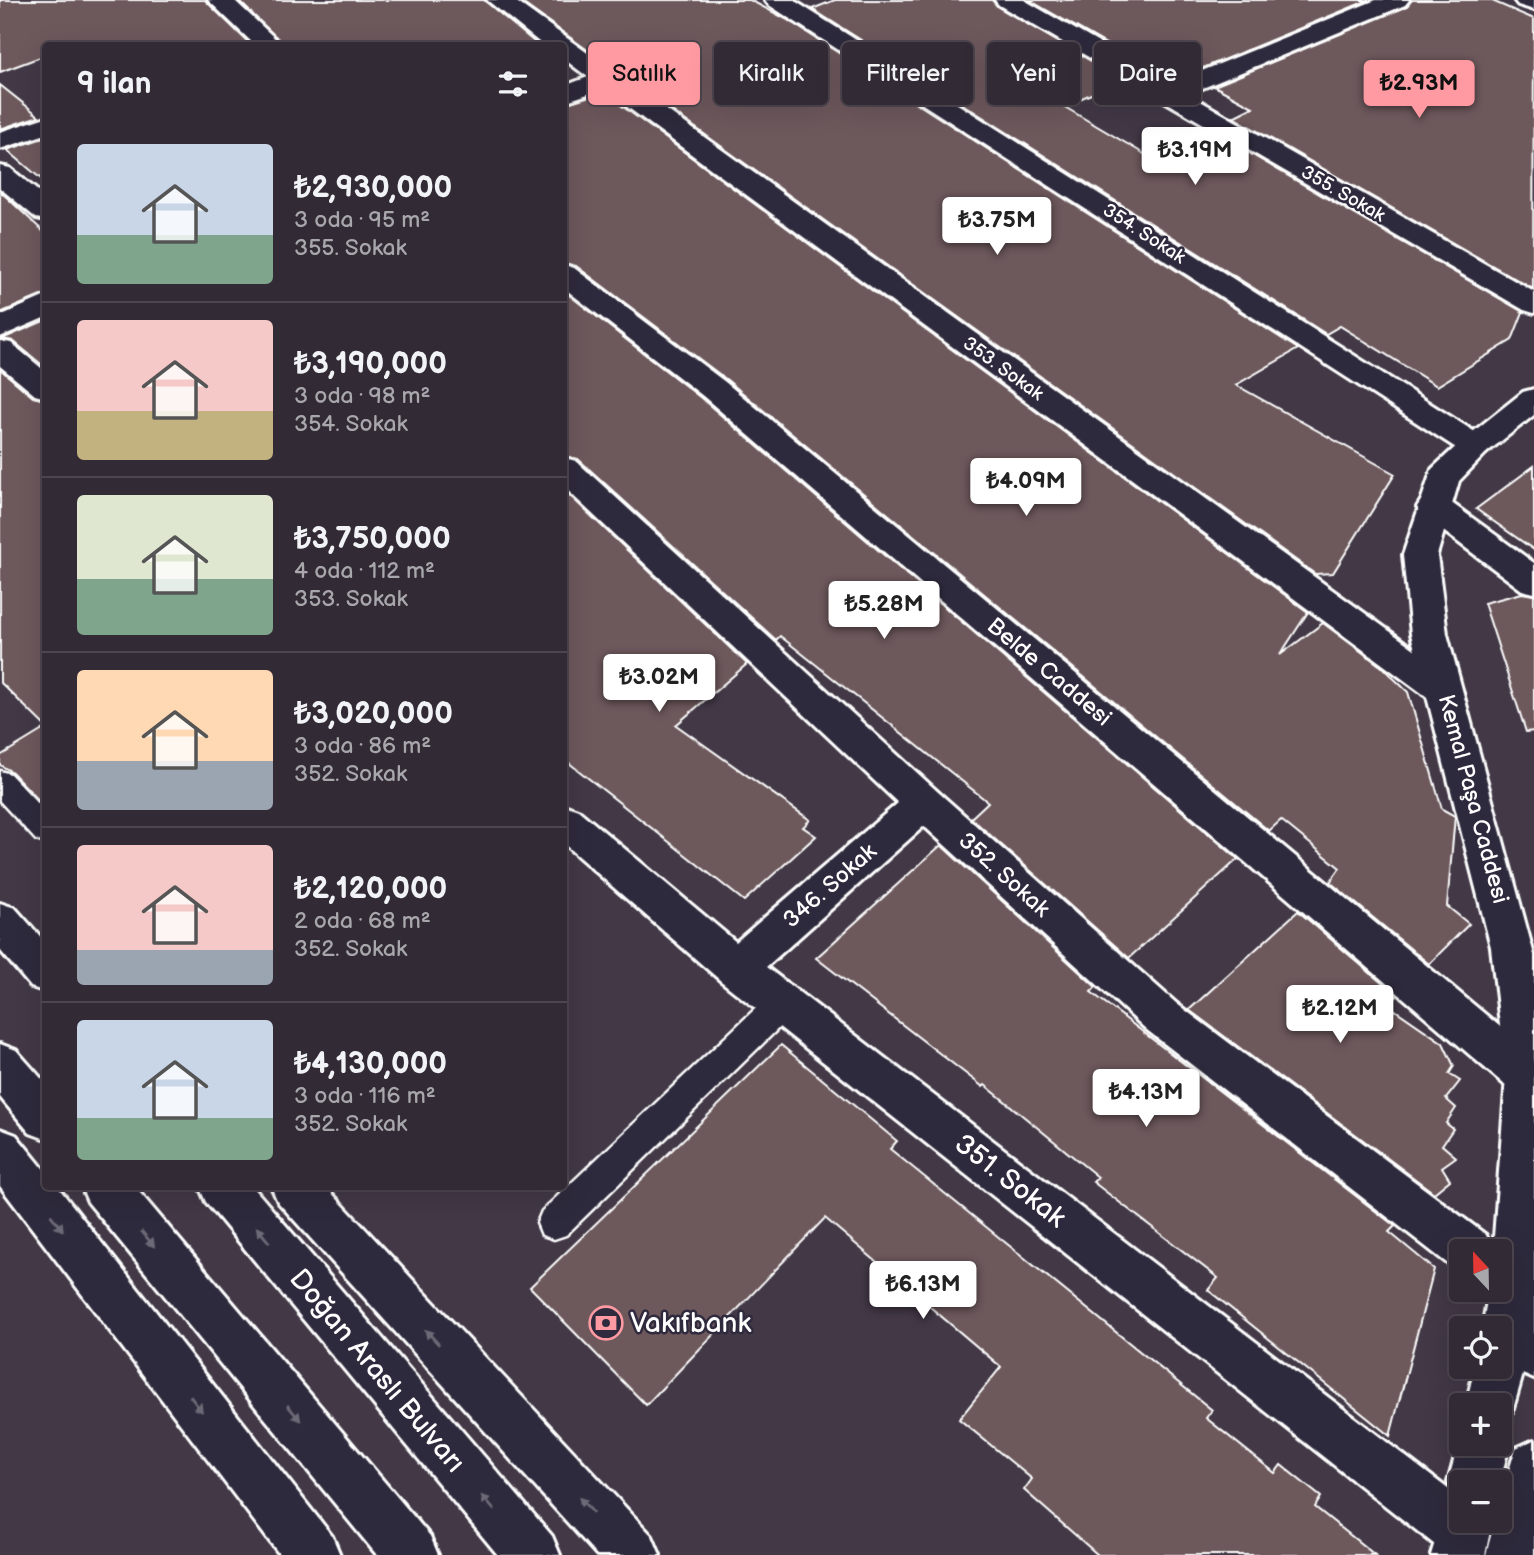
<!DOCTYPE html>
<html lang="tr">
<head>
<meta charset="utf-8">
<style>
  body { margin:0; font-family:"Balsamiq Sans",sans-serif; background:#3d3640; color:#f1f3f6; height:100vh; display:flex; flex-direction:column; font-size:26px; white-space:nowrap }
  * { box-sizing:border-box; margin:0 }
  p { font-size:23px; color:#a8a7ac }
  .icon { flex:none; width:38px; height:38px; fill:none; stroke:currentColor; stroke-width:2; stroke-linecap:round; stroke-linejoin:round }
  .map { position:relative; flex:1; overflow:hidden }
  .panel { position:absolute; left:42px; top:42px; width:525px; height:1148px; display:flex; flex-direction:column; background:#322a34; border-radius:7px; box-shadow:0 7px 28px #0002,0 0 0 2px #4d464f }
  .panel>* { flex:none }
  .banner { position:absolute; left:588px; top:42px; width:665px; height:63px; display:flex; gap:14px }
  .needle { width:46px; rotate:338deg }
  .buttons { position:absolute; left:1449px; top:1239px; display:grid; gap:14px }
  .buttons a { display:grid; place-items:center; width:63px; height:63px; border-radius:7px; background:#322a34; box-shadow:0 7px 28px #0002,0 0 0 2px #4d464f; font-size:35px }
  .price { position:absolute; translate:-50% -60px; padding:0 16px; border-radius:7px; background:#fff; color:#222; font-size:23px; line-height:46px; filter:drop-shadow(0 2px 4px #0008) }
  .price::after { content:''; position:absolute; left:50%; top:42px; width:21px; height:16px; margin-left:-10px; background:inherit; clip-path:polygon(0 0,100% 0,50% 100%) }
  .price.on { background:#ff9aa2; color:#111 }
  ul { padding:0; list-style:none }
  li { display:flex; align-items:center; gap:21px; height:175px; padding:0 35px }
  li+li { border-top:2px solid #4d464f }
  li span { display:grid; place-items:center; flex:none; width:196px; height:140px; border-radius:7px; color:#555 }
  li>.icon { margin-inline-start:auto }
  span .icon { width:84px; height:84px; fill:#fffc; stroke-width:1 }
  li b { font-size:30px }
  h2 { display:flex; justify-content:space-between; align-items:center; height:84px; padding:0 35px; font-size:30px }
  .pill { padding:0 24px; border-radius:7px; background:#322a34; box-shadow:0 7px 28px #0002,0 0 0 2px #4d464f; font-size:24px; line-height:63px }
  .pill.on { background:#ff9aa2; color:#111 }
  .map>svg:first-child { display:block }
</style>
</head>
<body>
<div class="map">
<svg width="1534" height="1555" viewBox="0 0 1534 1555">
  <rect width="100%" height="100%" fill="#423846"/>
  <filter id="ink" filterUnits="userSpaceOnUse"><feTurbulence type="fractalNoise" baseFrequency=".0143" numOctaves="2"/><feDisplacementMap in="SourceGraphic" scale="14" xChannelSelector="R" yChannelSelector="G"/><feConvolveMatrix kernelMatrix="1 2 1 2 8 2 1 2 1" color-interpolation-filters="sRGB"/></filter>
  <g filter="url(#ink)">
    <!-- building -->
    <g fill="#6d595b" stroke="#fff" stroke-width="2">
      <polygon points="0,0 205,0 252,46 46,46 46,55 0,72"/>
      <polygon points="238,0 484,0 539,46 285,46"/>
      <polygon points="518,0 750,0 786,19 1298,349 1236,385 1395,474 1333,573 1315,574"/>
      <polygon points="835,0 992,0 998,7 1124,80 1063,106 1146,155 1206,128 1523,312 1512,340 1437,386 1340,326 1326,334 812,9"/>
      <polygon points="1029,0 1369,0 1191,73 1169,61 1150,69"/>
      <polygon points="1412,0 1490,0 1534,19 1533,289 1233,117 1253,107 1214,86 1406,7"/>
      <polygon points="0,85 39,116 0,129"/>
      <polygon points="603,92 1308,612 1280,655 1323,623 1382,667 1408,692 1442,809 1455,816 1447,906 1469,924 1429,964 1330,882 1340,868 1281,820 1269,831 727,380 576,266 564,263 564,104"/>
      <polygon points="46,137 46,183 7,150"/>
      <polygon points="0,191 46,234 46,294 0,313"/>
      <polygon points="564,291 701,398 1238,859 1129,958 971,818 988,802 780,636 776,640 578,459 564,456"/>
      <polygon points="46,320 46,368 13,341 2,339"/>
      <polygon points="0,369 33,397 46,400 46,727 0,682"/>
      <polygon points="1534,466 1534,550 1476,509"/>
      <polygon points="564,490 747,664 676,725 810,820 803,827 816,836 744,901 564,759"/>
      <polygon points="1522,593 1534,595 1534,731 1526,732 1484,603"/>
      <polygon points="46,728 46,808 12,772 0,765 0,756"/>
      <polygon points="941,845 1096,987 1091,992 1395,1226 1389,1232 1434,1269 1390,1436 1208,1290 1218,1278 1093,1182 1098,1177 985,1085 983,1087 816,958"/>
      <polygon points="1298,911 1397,996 1388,1005 1443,1043 1454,1066 1449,1074 1460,1081 1446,1099 1456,1108 1446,1123 1453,1129 1442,1145 1456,1157 1442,1167 1450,1180 1434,1193 1189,1010"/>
      <polygon points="781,1045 897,1141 890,1149 1212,1410 1206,1418 1275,1473 1281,1465 1321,1497 1315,1507 1375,1555 1098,1555 1024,1490 1032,1479 959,1419 1001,1367 825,1218 646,1405 530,1287"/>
    </g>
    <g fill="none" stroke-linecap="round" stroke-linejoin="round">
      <defs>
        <g id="service">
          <polygon points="0,771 10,774 46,812 46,843 36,840 0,801"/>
          <polygon points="782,990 793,994 798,1004 793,1014 566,1235 554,1239 542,1235 537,1223 542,1211 771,994"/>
        </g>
        <g id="minor">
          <polygon points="208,0 234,0 283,46 256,46"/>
          <polygon points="487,0 514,0 1456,679 1461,689 1456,699 1443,703 1430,699 603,89 564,102 564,86 588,77 564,59 564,46 544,46"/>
          <polygon points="765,0 793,0 1486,439 1491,446 1486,453 1475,457 1464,453 769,5"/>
          <polygon points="995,0 1024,0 1170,84 1376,0 1409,0 1405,5 1188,94 1534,292 1534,313 1524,310 999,5"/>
          <polygon points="1514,0 1534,0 1534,10 1518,5"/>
          <polygon points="46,117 46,134 0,149 0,132"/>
          <polygon points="0,166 10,168 46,198 46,220 36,218 0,188"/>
          <polygon points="564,265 574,268 725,382 1534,1055 1534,1095 1528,1097 1512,1091 703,396 564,288"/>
          <polygon points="46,296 46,317 0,337 0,316"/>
          <polygon points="0,341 11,343 46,372 46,398 35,395 0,366"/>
          <path d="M564 458 576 461 938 792 1177 1004 1486 1235 1493 1251H1461V1271L1452 1267 1147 1030 924 826 766 967 1461 1499V1521H1484L1490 1533 1482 1552C1470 1555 1456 1555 1444 1552L721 981 564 844V805L578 810 736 942 898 803 564 487Z"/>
          <polygon points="1434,496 1446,499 1534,563 1534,593 1522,590 1422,515 1417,507 1422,499"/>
        </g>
        <polygon id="tertiary" points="1534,389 1534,415 1486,453 1459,481 1437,555 1447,634 1534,955 1534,1296 1531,1303 1514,1310 1497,1303 1491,1290 1500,1290 1500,1251 1493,1251 1506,1077 1491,947 1411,634 1403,555 1432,469 1464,439 1523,392"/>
        <g id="secondary">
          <polygon points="1514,1262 1531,1269 1534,1276 1534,1379 1523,1374 1509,1423 1501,1426 1509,1444 1500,1483 1461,1482 1461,1521 1492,1521 1485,1555 1431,1555 1447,1502 1455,1499 1448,1482 1461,1435 1461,1444 1500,1444 1500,1405 1466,1405 1475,1367 1500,1367 1500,1328 1482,1328 1489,1290 1500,1290 1500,1268"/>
          <polygon points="1534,1440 1534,1555 1486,1555 1495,1521 1500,1521 1500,1500 1516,1448"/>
        </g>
        <g id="primary">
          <polygon points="0,903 15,908 46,943 46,992 31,987 0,950"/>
          <polygon points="0,1044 16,1050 46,1084 46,1139 30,1133 0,1097"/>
          <polygon points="0,1129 16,1135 46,1172 46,1186 57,1186 332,1536 340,1555 280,1555 0,1186"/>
          <polygon points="81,1186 134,1186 430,1536 438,1555 377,1555 88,1202"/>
          <polygon points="199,1186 252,1186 552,1536 560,1555 498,1555 206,1202"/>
          <polygon points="271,1186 325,1186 652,1536 660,1555 597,1555 278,1202"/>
        </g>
      </defs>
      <!-- service casing -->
      <use href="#service" stroke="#fff" stroke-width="5"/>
      <!-- minor casing -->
      <use href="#minor" stroke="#fff" stroke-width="6"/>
      <!-- tertiary casing -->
      <use href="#tertiary" stroke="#fff" stroke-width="6"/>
      <!-- secondary casing -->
      <use href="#secondary" stroke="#fff" stroke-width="6"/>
      <!-- primary casing -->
      <use href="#primary" stroke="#fff" stroke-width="6"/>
      <!-- service -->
      <use href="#service" fill="#2f2a3d" fill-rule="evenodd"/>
      <!-- minor -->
      <use href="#minor" fill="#2f2a3d" fill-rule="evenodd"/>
      <!-- tertiary -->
      <use href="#tertiary" fill="#2f2a3d" fill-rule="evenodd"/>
      <!-- secondary -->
      <use href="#secondary" fill="#2f2a3d" fill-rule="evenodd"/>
      <!-- primary -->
      <use href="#primary" fill="#2f2a3d" fill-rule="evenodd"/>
    </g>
    <!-- one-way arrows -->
    <defs><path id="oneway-solid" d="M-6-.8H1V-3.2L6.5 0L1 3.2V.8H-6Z" transform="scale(1.75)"/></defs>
    <g fill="#6d6a77">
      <use href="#oneway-solid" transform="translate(57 1223) rotate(52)"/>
      <use href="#oneway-solid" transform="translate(263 1235) rotate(-130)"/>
      <use href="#oneway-solid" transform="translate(148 1239) rotate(50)"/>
      <use href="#oneway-solid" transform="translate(432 1337) rotate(-133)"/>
      <use href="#oneway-solid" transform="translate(196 1404) rotate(52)"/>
      <use href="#oneway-solid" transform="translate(294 1413) rotate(50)"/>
      <use href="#oneway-solid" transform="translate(488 1503) rotate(-131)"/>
      <use href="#oneway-solid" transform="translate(586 1505) rotate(-133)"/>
    </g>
  </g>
  <!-- icons -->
  <defs>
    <symbol id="bank-ring" viewBox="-11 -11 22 22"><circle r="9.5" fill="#2f2a3d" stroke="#ff9aa2" stroke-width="1.5"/><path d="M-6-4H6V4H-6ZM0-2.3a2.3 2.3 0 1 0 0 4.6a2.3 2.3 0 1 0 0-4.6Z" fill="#ff9aa2"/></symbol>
  </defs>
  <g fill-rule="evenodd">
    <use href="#bank-ring" x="587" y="1304" width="38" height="38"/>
  </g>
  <g text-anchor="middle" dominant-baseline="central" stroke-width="5" stroke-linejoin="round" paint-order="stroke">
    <!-- far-street labels -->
    <g font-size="19" fill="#fff" stroke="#2f2a3d">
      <text transform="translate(1343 194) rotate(30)">355. Sokak</text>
      <text transform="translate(1144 234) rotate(33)">354. Sokak</text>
      <text transform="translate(1003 369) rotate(36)">353. Sokak</text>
    </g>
    <!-- street labels -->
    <g font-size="23" fill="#fff" stroke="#2f2a3d">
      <text transform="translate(1049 672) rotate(40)">Belde Caddesi</text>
      <text transform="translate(1473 799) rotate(75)">Kemal Paşa Caddesi</text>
      <text transform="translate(1004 875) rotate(42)">352. Sokak</text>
      <text transform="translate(830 886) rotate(-41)">346. Sokak</text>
    </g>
    <!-- near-street labels -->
    <g font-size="28" fill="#fff" stroke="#2f2a3d">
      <text transform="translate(1010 1181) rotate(38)">351. Sokak</text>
      <text transform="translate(377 1371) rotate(50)">Doğan Araslı Bulvarı</text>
    </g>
    <!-- near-poi labels -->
    <g font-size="28" fill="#fff" stroke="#2f2a3d" text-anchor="start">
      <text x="630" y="1323">Vakıfbank</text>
    </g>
  </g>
</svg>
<div class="buttons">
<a><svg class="needle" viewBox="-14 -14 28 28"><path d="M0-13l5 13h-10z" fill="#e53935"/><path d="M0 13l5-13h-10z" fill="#a8a7ac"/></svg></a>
<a><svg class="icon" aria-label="locate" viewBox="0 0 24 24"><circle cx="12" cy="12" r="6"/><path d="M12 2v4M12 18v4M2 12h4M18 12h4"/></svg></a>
<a>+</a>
<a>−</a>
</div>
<b class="price on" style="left:1419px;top:120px">₺2.93M</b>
<b class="price" style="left:1195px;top:187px">₺3.19M</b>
<b class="price" style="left:997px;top:257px">₺3.75M</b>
<b class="price" style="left:1026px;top:518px">₺4.09M</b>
<b class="price" style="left:884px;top:641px">₺5.28M</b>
<b class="price" style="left:659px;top:714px">₺3.02M</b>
<b class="price" style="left:1340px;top:1045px">₺2.12M</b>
<b class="price" style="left:1146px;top:1129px">₺4.13M</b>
<b class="price" style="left:923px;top:1321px">₺6.13M</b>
<div class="banner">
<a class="pill on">Satılık</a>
<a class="pill">Kiralık</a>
<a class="pill">Filtreler</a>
<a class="pill">Yeni</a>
<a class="pill">Daire</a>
</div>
<section class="panel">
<h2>9 ilan<svg class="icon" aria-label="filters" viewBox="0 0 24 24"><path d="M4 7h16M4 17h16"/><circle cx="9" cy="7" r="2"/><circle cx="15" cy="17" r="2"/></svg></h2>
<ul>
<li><span style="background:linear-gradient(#c9d6e8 65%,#7fa58c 0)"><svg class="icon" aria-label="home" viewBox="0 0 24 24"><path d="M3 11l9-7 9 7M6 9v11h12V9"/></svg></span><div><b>₺2,930,000</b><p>3 oda · 95 m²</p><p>355. Sokak</p></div></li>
<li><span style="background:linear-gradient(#f6c9c9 65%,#c2b280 0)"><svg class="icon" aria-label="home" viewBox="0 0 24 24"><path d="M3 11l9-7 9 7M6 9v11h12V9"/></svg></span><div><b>₺3,190,000</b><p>3 oda · 98 m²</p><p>354. Sokak</p></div></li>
<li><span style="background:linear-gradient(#dfe7d0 60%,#7fa58c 0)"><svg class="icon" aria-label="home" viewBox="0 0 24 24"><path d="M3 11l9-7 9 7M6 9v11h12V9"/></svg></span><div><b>₺3,750,000</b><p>4 oda · 112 m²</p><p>353. Sokak</p></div></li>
<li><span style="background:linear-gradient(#ffd9b3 65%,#9aa5b1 0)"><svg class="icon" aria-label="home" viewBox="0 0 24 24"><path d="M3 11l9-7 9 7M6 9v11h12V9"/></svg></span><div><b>₺3,020,000</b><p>3 oda · 86 m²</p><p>352. Sokak</p></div></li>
<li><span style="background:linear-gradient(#f6c9c9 75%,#9aa5b1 0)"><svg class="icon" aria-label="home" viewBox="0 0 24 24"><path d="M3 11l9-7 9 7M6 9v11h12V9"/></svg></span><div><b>₺2,120,000</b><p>2 oda · 68 m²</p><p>352. Sokak</p></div></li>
<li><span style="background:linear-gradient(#c9d6e8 70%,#7fa58c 0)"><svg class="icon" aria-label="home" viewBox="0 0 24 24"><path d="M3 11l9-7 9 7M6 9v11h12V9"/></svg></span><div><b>₺4,130,000</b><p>3 oda · 116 m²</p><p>352. Sokak</p></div></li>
</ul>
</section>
</div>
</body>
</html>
